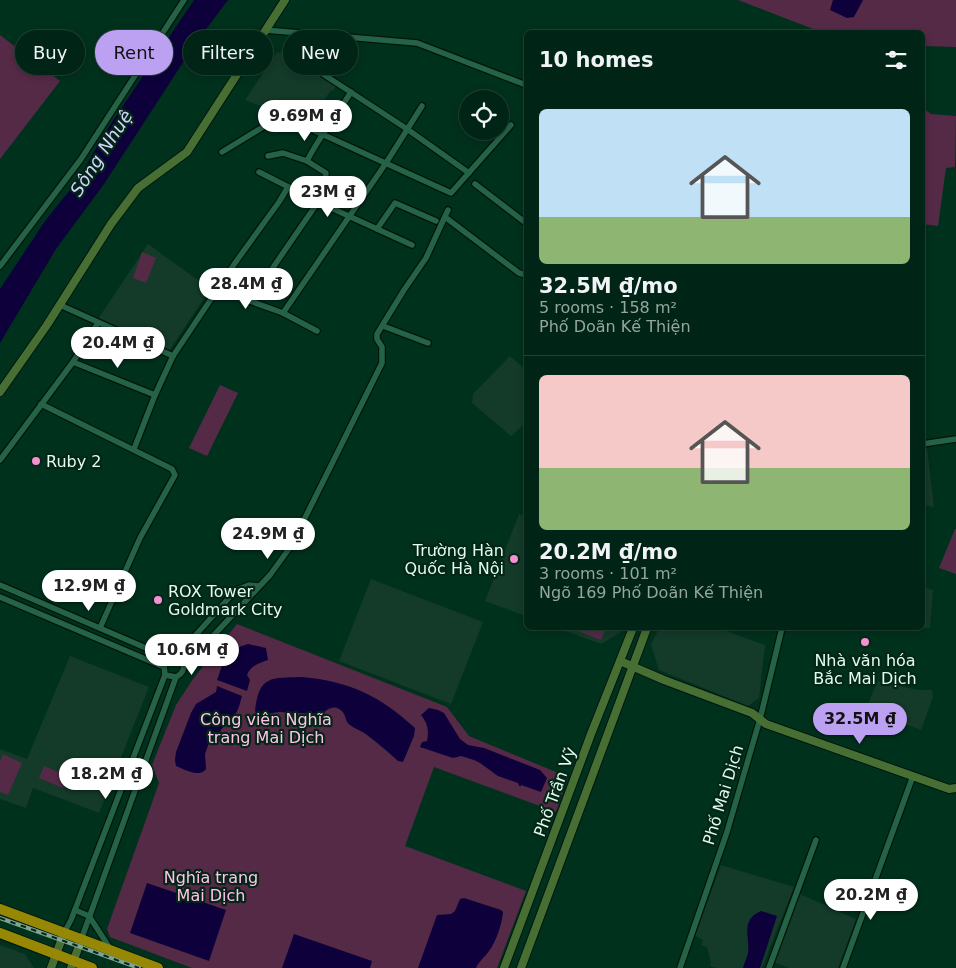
<!DOCTYPE html>
<html lang="en">
<head>
<meta charset="utf-8">
<style>
  body { margin:0; font-family:"DejaVu Sans",sans-serif; background:#0a2d1f; color:#f1f3f6; height:100vh; display:flex; flex-direction:column; font-size:19px; white-space:nowrap }
  * { box-sizing:border-box; margin:0 }
  p { font-size:16px; color:#95a5a1 }
  .icon { flex:none; width:28px; height:28px; fill:none; stroke:currentColor; stroke-width:2; stroke-linecap:round; stroke-linejoin:round }
  .map { position:relative; flex:1; overflow:hidden }
  .drawer { position:absolute; left:524px; top:30px; width:401px; height:600px; display:flex; flex-direction:column; background:#002516; border-radius:8px; box-shadow:0 2px 8px #0003,0 0 0 1px #224235 }
  .drawer>* { flex:none }
  .banner { position:absolute; left:15px; top:30px; width:434px; height:45px; display:flex; gap:10px }
  .controls { position:absolute; left:459px; top:90px; display:grid; gap:10px }
  .controls a { display:grid; place-items:center; width:50px; height:50px; border-radius:50%; background:#002516; box-shadow:0 2px 8px #0003,0 0 0 1px #224235; font-size:25px }
  .price { position:absolute; translate:-50% -42px; padding:0 11px; border-radius:18px; background:#fff; color:#222; font-size:16px; line-height:32px; filter:drop-shadow(0 1px 2px #0008) }
  .price::after { content:''; position:absolute; left:50%; top:30px; width:15px; height:11px; margin-left:-8px; background:inherit; clip-path:polygon(0 0,100% 0,50% 100%) }
  .price.selected { background:#bca0f2; color:#111 }
  ul { padding:0; list-style:none }
  li { display:grid; align-content:center; gap:10px; height:265px; padding:0 15px }
  li+li { border-top:1px solid #224235 }
  li span { display:grid; place-items:center; height:155px; border-radius:8px; color:#555 }
  li>.icon { margin-inline-start:auto }
  span .icon { width:90px; height:90px; fill:#fffc; stroke-width:1 }
  li b { font-size:21px }
  h2 { display:flex; justify-content:space-between; align-items:center; height:60px; padding:0 15px; font-size:21px }
  .pill { padding:0 18px; border-radius:22px; background:#002516; box-shadow:0 2px 8px #0003,0 0 0 1px #224235; font-size:18px; line-height:45px }
  .pill.selected { background:#bca0f2; color:#111 }
  .map>svg:first-child { display:block }
</style>
</head>
<body>
<div class="map">
<svg width="956" height="968" viewBox="0 0 956 968">
  <rect width="100%" height="100%" fill="#00311d"/>
  <!-- built -->
  <g fill="#143a29">
    <polygon points="282,51 336,86 333,91 331,90 309,122 268,102 263,107 245,100 277,52 279,53"/>
    <polygon points="148,244 210,289 169,351 98,319"/>
    <polygon points="510,356 526,370 526,423 511,436 472,403 473,394"/>
    <polygon points="923,448 927,448 934,507 923,505"/>
    <polygon points="519,514 526,517 526,616 485,601"/>
    <polygon points="371,579 483,622 451,704 339,661"/>
    <polygon points="923,587 933,590 930,628 879,630 850,629 850,628 922,628"/>
    <polygon points="557,628 622,628 620,633 601,644"/>
    <polygon points="659,628 718,628 765,645 759,698 748,706 659,670 651,645"/>
    <polygon points="70,656 149,687 99,813 33,788 26,808 0,799 0,749 27,759"/>
    <polygon points="877,681 918,690 932,690 933,697 921,730 866,710"/>
    <polygon points="721,865 794,887 762,968 717,968 710,966 711,962 707,947 701,945 703,940 695,936"/>
    <polygon points="800,894 856,919 838,968 789,968 774,962"/>
    <polygon points="0,945 25,954 34,968 0,968"/>
  </g>
  <!-- green -->
  <g fill="#552a47">
    <polygon points="738,0 956,0 956,47 923,46 922,32 821,32"/>
    <polygon points="0,35 60,81 0,159"/>
    <polygon points="923,108 931,114 956,116 955,167 946,168 938,226 923,224"/>
    <polygon points="142,252 156,258 146,283 133,278"/>
    <polygon points="220,385 238,393 207,456 189,448"/>
    <polygon points="955,529 956,529 956,574 939,568"/>
    <polygon points="237,624 447,707 469,736 568,777 556,812 434,767 405,846 526,891 497,968 192,968 110,937 107,929 159,783 152,765 176,705 193,679"/>
    <polygon points="576,628 606,628 601,640 575,630"/>
    <polygon points="3,754 22,763 8,795 0,792 0,761"/>
    <polygon points="44,766 68,776 63,788 39,778"/>
  </g>
  <!-- water -->
  <g fill="#0e013b">
    <polygon points="194,0 228,0 195,44 104,184 56,249 0,343 0,289 45,221 78,180 104,134"/>
    <polygon points="833,0 863,0 854,17 847,18 830,10"/>
    <path d="M248 644 266 648 268 660C259 663 250 666 247 675L250 680 247 691 217 680 227 651Z"/>
    <path d="M302 677C349 681 380 696 415 728L414 736 403 762 398 761C388 752 378 743 367 735 362 731 355 729 350 725 344 721 347 713 339 709 332 705 327 710 322 714L279 712 259 715 255 711C259 675 271 678 302 677Z"/>
    <path d="M217 686 242 696C240 702 239 710 234 716 226 726 223 724 217 738L210 740 205 754 206 769C199 778 186 770 176 766L175 760 176 752 191 713 196 704 216 692Z"/>
    <path d="M429 708 438 710 444 713 460 739 468 745 484 748 540 770 547 778 541 792 524 786 521 785 520 787 518 783 498 776 480 763 474 760 461 756 453 758 420 747 422 742 427 741C429 730 428 724 421 715Z"/>
    <polygon points="147,883 226,910 209,961 130,933"/>
    <path d="M464 898 501 910 503 912C502 924 496 942 489 951 484 958 479 961 476 968H418L437 915 451 914 455 911 460 899Z"/>
    <path d="M761 911 777 916 760 968H743C744 963 747 958 748 953 750 936 740 920 761 911Z"/>
    <polygon points="294,934 372,961 370,968 282,968"/>
  </g>
  <g fill="none" stroke-linecap="round" stroke-linejoin="round">
    <defs>
      <g id="street">
        <polyline points="265,30 417,43 526,85"/>
        <polyline points="297,33 297,57 407,129 469,173"/>
        <polyline points="267,109 451,193 511,125"/>
        <polyline points="222,152 281,116"/>
        <path d="M307 161C319 137 337 115 351 92"/>
        <polyline points="259,172 318,202 412,245"/>
        <polyline points="475,184 526,223"/>
        <polyline points="445,217 519,273 526,275"/>
        <polyline points="377,229 395,203 436,221"/>
        <polyline points="0,266 81,159 184,0"/>
        <polyline points="222,283 250,301 283,313 317,331"/>
        <polyline points="250,301 318,202 324,186 326,173 307,161 283,153 268,156"/>
        <polyline points="60,305 173,356"/>
        <polyline points="283,313 386,163 422,106"/>
        <polyline points="383,326 428,343"/>
        <polyline points="73,362 155,395"/>
        <polyline points="41,404 172,469 175,475 140,538 100,628"/>
        <polyline points="922,444 956,439"/>
        <polyline points="134,449 155,395 173,356 235,263 279,202 288,187"/>
        <polyline points="0,460 73,362 98,323"/>
        <polyline points="0,585 169,658"/>
        <polyline points="0,597 164,667"/>
        <path d="M171 657 180 659C186 666 184 673 176 677L165 675 164 663Z"/>
        <polyline points="176,657 236,590 249,585 259,586"/>
        <polyline points="184,667 270,575 291,546 382,363 382,347 377,339 377,334 404,290 426,258 448,210"/>
        <polyline points="75,910 89,916 111,950"/>
        <polyline points="64,933 71,920 165,675"/>
        <polyline points="81,940 176,677"/>
        <polyline points="680,968 727,832 760,719 782,628"/>
        <polyline points="769,968 816,840"/>
        <polyline points="843,968 913,776"/>
      </g>
      <g id="secondary">
        <polyline points="0,392 47,325 111,224 138,188 187,152 285,0"/>
        <polyline points="620,661 664,680 752,713 766,724 949,789 956,788"/>
        <polyline points="51,968 64,933"/>
        <polyline points="71,968 81,940"/>
        <polyline points="504,968 591,734 633,628"/>
        <polyline points="521,968 647,628"/>
      </g>
      <g id="highway">
        <polyline points="0,909 158,968"/>
        <polyline points="0,933 92,968"/>
      </g>
    </defs>
    <!-- street casing -->
    <use href="#street" stroke="#03150c" stroke-width="8"/>
    <!-- secondary casing -->
    <use href="#secondary" stroke="#03150c" stroke-width="10"/>
    <!-- highway casing -->
    <use href="#highway" stroke="#03150c" stroke-width="12"/>
    <!-- street -->
    <use href="#street" stroke="#256347" stroke-width="5.5"/>
    <!-- secondary -->
    <use href="#secondary" stroke="#476e33" stroke-width="8"/>
    <!-- highway -->
    <use href="#highway" stroke="#968705" stroke-width="10"/>
    <defs>
      <polyline id="rail" points="0,918 139,968"/>
    </defs>
    <!-- rail casing -->
    <use href="#rail" stroke="#7ea592" stroke-width="4"/>
    <!-- rail -->
    <use href="#rail" stroke="#042517" stroke-width="2" stroke-dasharray="5.5" stroke-linecap="butt"/>
  </g>
  <!-- markers -->
  <g fill="#f491d3" stroke="#042517" stroke-width="2">
    <circle cx="36" cy="461" r="5"/>
    <circle cx="514" cy="559" r="5"/>
    <circle cx="158" cy="600" r="5"/>
    <circle cx="865" cy="642" r="5"/>
  </g>
  <g text-anchor="middle" dominant-baseline="central" stroke-width="4.5" stroke-linejoin="round" paint-order="stroke">
    <!-- poi labels -->
    <g font-size="16" fill="#dffeec" stroke="#042517" text-anchor="start">
      <text x="46" y="461">Ruby 2</text>
      <text x="504" y="550" text-anchor="end">Trường Hàn<tspan x="504" dy="18">Quốc Hà Nội</tspan></text>
      <text x="168" y="591">ROX Tower<tspan x="168" dy="18">Goldmark City</tspan></text>
      <text x="865" y="660" text-anchor="middle">Nhà văn hóa<tspan x="865" dy="18">Bắc Mai Dịch</tspan></text>
    </g>
    <!-- park labels -->
    <g font-size="16" fill="#fdc4e7" stroke="#042517">
      <text x="266" y="719">Công viên Nghĩa<tspan x="266" dy="18">trang Mai Dịch</tspan></text>
      <text x="211" y="877">Nghĩa trang<tspan x="211" dy="18">Mai Dịch</tspan></text>
    </g>
    <!-- street labels -->
    <g font-size="16" fill="#dffeec" stroke="#042517">
      <text transform="translate(555 792) rotate(-70)">Phố Trần Vỹ</text>
      <text transform="translate(723 795) rotate(-73)">Phố Mai Dịch</text>
    </g>
    <!-- water labels -->
    <g font-size="18" font-style="italic" fill="#d2d6fc" stroke="#042517">
      <text transform="translate(101 153) rotate(-57)">Sông Nhuệ</text>
    </g>
  </g>
</svg>
<div class="controls">
<a><svg class="icon" aria-label="locate" viewBox="0 0 24 24"><circle cx="12" cy="12" r="6"/><path d="M12 2v4M12 18v4M2 12h4M18 12h4"/></svg></a>
</div>
<b class="price" style="left:305px;top:142px">9.69M ₫</b>
<b class="price" style="left:328px;top:218px">23M ₫</b>
<b class="price" style="left:246px;top:310px">28.4M ₫</b>
<b class="price" style="left:118px;top:369px">20.4M ₫</b>
<b class="price" style="left:268px;top:560px">24.9M ₫</b>
<b class="price" style="left:89px;top:612px">12.9M ₫</b>
<b class="price" style="left:192px;top:676px">10.6M ₫</b>
<b class="price selected" style="left:860px;top:745px">32.5M ₫</b>
<b class="price" style="left:106px;top:800px">18.2M ₫</b>
<b class="price" style="left:871px;top:921px">20.2M ₫</b>
<div class="banner">
<a class="pill">Buy</a>
<a class="pill selected">Rent</a>
<a class="pill">Filters</a>
<a class="pill">New</a>
</div>
<section class="drawer">
<h2>10 homes<svg class="icon" aria-label="filters" viewBox="0 0 24 24"><path d="M4 7h16M4 17h16"/><circle cx="9" cy="7" r="2"/><circle cx="15" cy="17" r="2"/></svg></h2>
<ul>
<li><span style="background:linear-gradient(#bfe0f5 70%,#8fb573 0)"><svg class="icon" aria-label="home" viewBox="0 0 24 24"><path d="M3 11l9-7 9 7M6 9v11h12V9"/></svg></span><div><b>32.5M ₫/mo</b><p>5 rooms · 158 m²</p><p>Phố Doãn Kế Thiện</p></div></li>
<li><span style="background:linear-gradient(#f6c9c9 60%,#8fb573 0)"><svg class="icon" aria-label="home" viewBox="0 0 24 24"><path d="M3 11l9-7 9 7M6 9v11h12V9"/></svg></span><div><b>20.2M ₫/mo</b><p>3 rooms · 101 m²</p><p>Ngõ 169 Phố Doãn Kế Thiện</p></div></li>
</ul>
</section>
</div>
</body>
</html>
